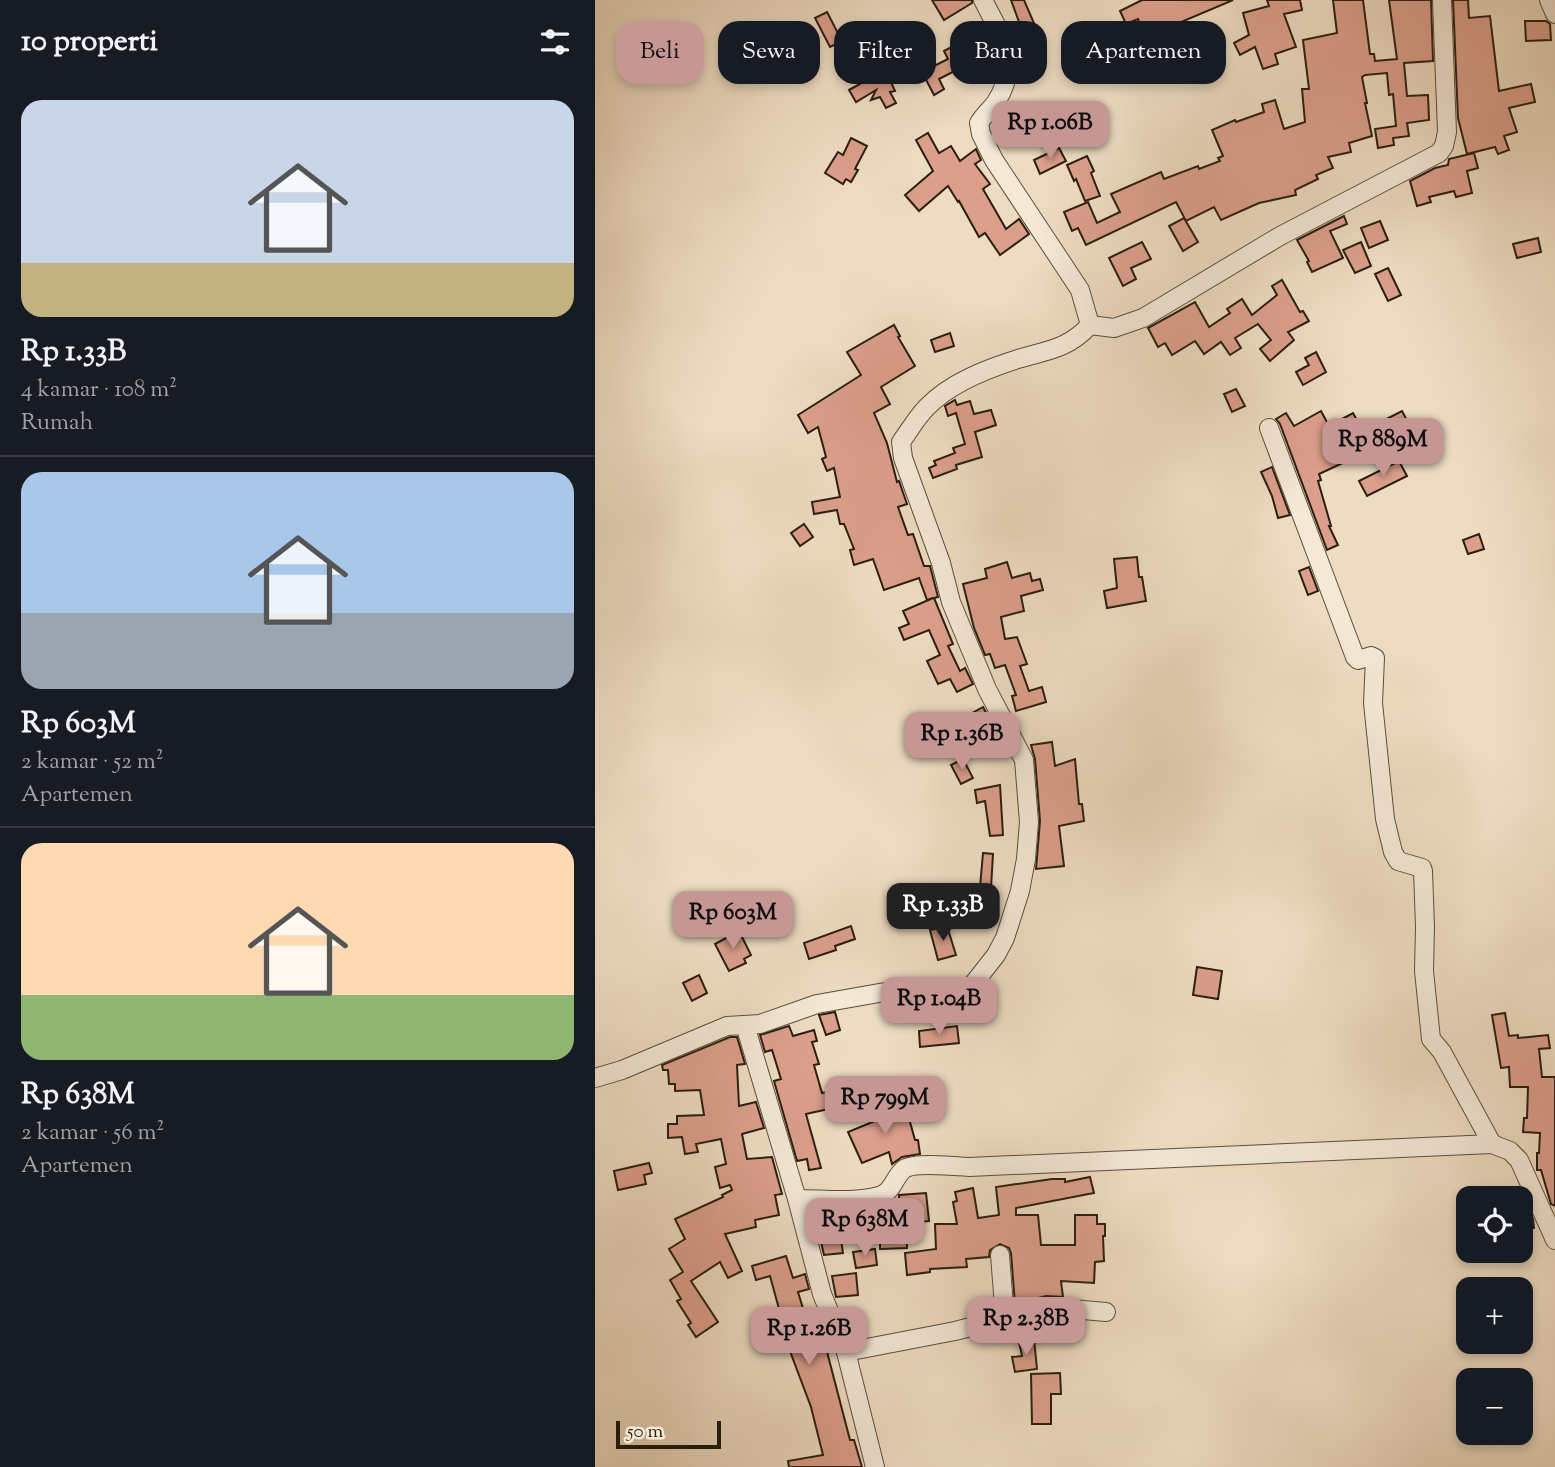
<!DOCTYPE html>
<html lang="id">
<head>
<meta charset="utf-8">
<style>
  body { margin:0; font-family:"Sorts Mill Goudy",serif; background:#242831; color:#f1f3f6; height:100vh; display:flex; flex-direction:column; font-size:26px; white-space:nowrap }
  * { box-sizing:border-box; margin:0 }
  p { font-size:23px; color:#9ea1a6 }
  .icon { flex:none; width:38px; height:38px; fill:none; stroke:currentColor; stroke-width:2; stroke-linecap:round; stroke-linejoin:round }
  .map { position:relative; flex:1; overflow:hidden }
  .panel { display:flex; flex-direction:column; background:#171b24; width:595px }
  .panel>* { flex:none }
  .banner { position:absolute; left:21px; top:21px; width:665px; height:63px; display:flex; gap:14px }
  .buttons { position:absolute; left:861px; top:1186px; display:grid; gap:14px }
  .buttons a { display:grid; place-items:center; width:77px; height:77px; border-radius:14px; background:#171b24; box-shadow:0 4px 10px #0003; font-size:35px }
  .scale { position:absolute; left:21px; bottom:18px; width:105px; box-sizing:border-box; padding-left:7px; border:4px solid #2a1e0e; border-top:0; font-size:19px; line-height:24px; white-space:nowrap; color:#2a1e0e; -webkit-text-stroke:5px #f4e8d7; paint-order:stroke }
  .price { position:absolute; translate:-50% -60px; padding:0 16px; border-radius:14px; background:#c59692; color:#111; font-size:23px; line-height:46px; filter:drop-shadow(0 2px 4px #0008) }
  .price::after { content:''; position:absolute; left:50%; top:42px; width:21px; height:16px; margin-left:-10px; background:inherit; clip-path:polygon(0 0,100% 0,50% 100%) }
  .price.selected { background:#222; color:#fff }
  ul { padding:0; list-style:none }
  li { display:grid; align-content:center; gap:14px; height:371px; padding:0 21px }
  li+li { border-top:2px solid #363941 }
  li span { display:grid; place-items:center; height:217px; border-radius:21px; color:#555 }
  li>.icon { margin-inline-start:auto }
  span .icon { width:126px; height:126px; fill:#fffc; stroke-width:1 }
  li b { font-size:30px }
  h2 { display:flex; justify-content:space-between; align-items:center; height:84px; padding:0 21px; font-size:30px }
  .pill { padding:0 24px; border-radius:21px; background:#171b24; box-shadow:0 4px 10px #0003; font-size:24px; line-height:63px }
  .pill.selected { background:#c59692; color:#111 }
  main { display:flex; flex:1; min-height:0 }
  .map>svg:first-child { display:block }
</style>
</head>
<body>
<main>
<section class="panel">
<h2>10 properti<svg class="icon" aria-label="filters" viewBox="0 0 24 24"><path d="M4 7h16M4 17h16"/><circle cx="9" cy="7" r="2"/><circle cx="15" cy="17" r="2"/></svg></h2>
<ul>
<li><span style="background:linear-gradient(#c9d6e8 75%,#c2b280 0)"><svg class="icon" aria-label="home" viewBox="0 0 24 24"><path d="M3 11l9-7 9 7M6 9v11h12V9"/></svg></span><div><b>Rp 1.33B</b><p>4 kamar · 108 m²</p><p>Rumah</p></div></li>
<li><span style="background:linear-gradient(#a9c7e8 65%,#9aa5b1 0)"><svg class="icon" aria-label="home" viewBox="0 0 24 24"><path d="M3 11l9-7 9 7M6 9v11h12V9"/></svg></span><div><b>Rp 603M</b><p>2 kamar · 52 m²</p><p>Apartemen</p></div></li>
<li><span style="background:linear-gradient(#ffd9b3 70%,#8fb573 0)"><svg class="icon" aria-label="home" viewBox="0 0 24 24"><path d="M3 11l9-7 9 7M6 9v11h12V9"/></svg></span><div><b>Rp 638M</b><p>2 kamar · 56 m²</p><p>Apartemen</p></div></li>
</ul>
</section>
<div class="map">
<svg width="960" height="1467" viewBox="0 0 960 1467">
  <rect width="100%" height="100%" fill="#eedcc2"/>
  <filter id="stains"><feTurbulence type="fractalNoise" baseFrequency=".00286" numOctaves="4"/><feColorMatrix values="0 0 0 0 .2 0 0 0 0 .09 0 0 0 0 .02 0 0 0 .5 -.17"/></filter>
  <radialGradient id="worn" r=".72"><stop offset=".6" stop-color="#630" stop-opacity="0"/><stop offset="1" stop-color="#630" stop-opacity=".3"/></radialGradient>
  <!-- building -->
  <g fill="#dc9f8c" stroke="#2a1e0e" stroke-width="2">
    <polygon points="337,0 377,0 377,3 349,20"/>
    <polygon points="416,0 429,0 444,35 431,41"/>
    <polygon points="547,0 638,0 551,37 543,19 531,24 525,11"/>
    <polygon points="672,0 705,0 707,10 689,14 701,47 680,54 683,64 668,69 660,47 645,55 639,43 654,35 648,13 674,6"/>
    <polygon points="738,0 768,0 775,54 779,54 780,61 802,59 794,0 836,0 838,61 809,63 812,96 833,95 834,120 812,123 814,136 798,138 799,145 783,148 780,129 801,126 798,94 794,95 792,73 770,75 767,77 772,103 770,103 777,136 754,143 756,152 733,157 738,168 721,175 723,179 700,190 701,195 664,203 626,220 619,207 591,221 581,202 491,245 483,228 477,231 469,212 493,202 502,223 525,212 516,194 566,172 569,179 603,166 604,169 625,161 623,158 628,156 617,130 640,120 641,122 669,112 667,104 680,100 689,129 710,122 707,89 714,89 708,40 742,33"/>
    <polygon points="858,0 873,0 874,18 895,16 904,91 936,84 940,102 914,108 922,132 909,136 914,150 903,154 900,147 872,154 863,118"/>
    <polygon points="232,12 247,41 235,47 220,18"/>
    <polygon points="930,21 951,21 955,24 956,40 931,41"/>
    <polygon points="381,37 388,49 378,55 381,60 344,79 349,89 339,95 327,72 353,59 349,51 370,40 372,43"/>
    <polygon points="292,57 299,78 295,80 300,91 295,92 301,103 291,108 285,97 276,100 281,90 261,102 254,90 283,74 279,62"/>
    <polygon points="333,133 344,153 356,146 365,161 381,149 386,160 380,164 395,184 388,189 411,229 424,219 434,234 405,255 390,233 384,237 364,201 363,202 353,186 324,211 310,195 338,171 321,140"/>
    <polygon points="256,138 272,146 260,169 263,170 256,182 251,179 248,184 230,173 243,152 248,155"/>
    <polygon points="464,148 471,161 445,174 439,160"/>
    <polygon points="879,153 883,168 872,171 877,193 861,197 859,191 834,197 836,202 822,206 815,181 840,168 853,165 854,159"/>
    <polygon points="492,156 499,171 496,173 505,196 490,201 481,179 479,181 472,165"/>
    <polygon points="749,216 752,224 735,231 748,258 717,272 712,262 714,261 702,240"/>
    <polygon points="589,218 603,242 588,251 574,226"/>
    <polygon points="785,221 793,240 774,248 766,228"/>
    <polygon points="943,238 946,252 922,258 918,244"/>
    <polygon points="547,242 556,259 536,268 541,279 528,286 514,258"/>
    <polygon points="766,242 776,266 760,273 748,250"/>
    <polygon points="793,268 806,295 793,301 780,274"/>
    <polygon points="687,280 705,312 708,311 714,321 693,332 699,340 675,361 665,349 676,340 663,324 640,338 646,348 635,355 626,342 609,354 600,341 577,355 570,343 563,347 553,328 600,302 614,327 635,313 632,309 647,299 657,315 682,295 677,286"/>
    <polygon points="299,325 305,336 303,337 320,366 286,387 295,404 279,413 292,443 302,482 304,481 312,504 303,507 313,535 318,534 329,566 335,566 343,597 339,598 358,644 353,646 365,671 370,668 378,684 362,692 355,679 343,684 332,661 345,655 334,630 309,640 304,628 314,624 308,611 338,598 332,600 324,578 289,590 278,559 259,565 255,550 259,549 249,524 245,524 242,510 219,514 217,502 245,497 239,468 232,471 227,459 231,457 223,427 213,433 203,415 266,375 252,352"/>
    <polygon points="355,333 359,346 340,352 336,340"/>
    <polygon points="721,352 731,372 708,385 701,372 714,365 710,358"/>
    <polygon points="641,389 650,406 637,412 629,394"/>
    <polygon points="360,400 362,405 375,401 379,414 396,410 401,425 380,432 387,457 361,465 362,469 338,478 334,468 341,465 339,461 360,453 358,448 370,444 361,413 353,416 350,406"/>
    <polygon points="726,411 734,426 758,413 768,431 807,411 814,424 795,435 797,440 724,474 726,480 723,481 736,526 734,526 743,545 732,550 685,424 681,419 691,413 699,426"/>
    <polygon points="804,461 812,476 772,496 764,481"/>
    <polygon points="677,467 695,515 683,518 677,496 666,472"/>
    <polygon points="209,524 218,537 205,546 196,533"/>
    <polygon points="884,534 889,549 873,554 868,540"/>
    <polygon points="542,557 544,577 547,577 551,601 512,608 509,591 522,588 519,559"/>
    <polygon points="412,562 417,578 435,573 437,581 445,579 448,590 426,596 429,611 406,617 410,639 422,637 432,664 425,666 434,691 447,687 451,702 421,711 417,696 421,695 410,665 400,668 395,654 390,655 379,628 368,584 392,578 390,569"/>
    <polygon points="714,567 723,591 713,595 704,571"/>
    <polygon points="388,707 406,741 385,752 375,735 381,732 372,716"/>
    <polygon points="457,742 460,766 480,759 484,804 487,804 489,821 464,826 469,866 441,869 445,821 440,759 436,745"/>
    <polygon points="368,759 378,778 366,784 356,765"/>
    <polygon points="405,785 408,835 395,836 390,801 382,803 380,790"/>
    <polygon points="388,853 398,854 396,888 385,887"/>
    <polygon points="256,926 260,939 240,946 241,950 214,959 209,943"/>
    <polygon points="352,926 361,955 343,960 335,930"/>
    <polygon points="144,931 156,955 149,959 151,963 134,971 120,944"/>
    <polygon points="602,967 627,971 623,999 598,995"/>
    <polygon points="104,975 112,993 97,1001 88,983"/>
    <polygon points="240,1012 245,1030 231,1035 224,1015"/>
    <polygon points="910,1013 914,1036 923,1035 923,1038 953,1035 955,1048 944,1049 947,1077 960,1077 960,1206 956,1204 946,1170 942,1170 942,1153 944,1153 945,1133 928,1132 929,1118 932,1118 933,1087 915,1087 914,1067 906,1068 897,1015"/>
    <polygon points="194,1026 198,1036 219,1030 222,1041 217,1042 224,1064 219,1065 227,1093 243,1090 247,1106 211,1114 226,1168 214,1170 212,1159 202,1161 179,1081 186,1079 177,1050 170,1052 165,1035"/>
    <polygon points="362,1026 364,1043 325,1047 324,1031"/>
    <polygon points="135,1037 142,1037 150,1064 142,1065 144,1106 161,1102 169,1128 147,1134 152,1159 177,1157 187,1194 180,1195 184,1215 160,1220 161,1227 130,1234 147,1271 133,1278 125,1262 96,1281 123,1322 101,1337 93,1325 96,1323 82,1301 86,1299 75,1280 88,1272 74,1249 90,1239 80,1219 128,1197 127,1195 137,1190 135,1185 125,1188 120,1167 131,1164 126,1139 101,1144 103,1152 90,1154 87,1137 73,1138 73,1124 82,1124 82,1116 109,1115 105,1090 80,1091 80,1084 74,1084 73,1070 68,1070 67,1065"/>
    <polygon points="284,1100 290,1117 312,1111 320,1140 323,1140 325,1154 307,1157 297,1164 294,1152 267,1163 253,1132 280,1121 273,1104"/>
    <polygon points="54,1163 57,1173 49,1175 51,1184 23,1190 19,1171"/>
    <polygon points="495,1177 499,1193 421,1208 421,1215 443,1215 446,1245 480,1245 480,1215 502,1215 502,1224 510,1224 510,1236 508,1236 509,1261 500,1262 499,1283 466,1281 468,1297 451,1296 420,1304 416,1253 414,1248 405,1244 395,1250 394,1257 371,1259 372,1267 335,1269 335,1272 312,1275 310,1253 341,1249 340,1224 362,1224 358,1202 362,1201 360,1192 378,1188 383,1218 404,1215 401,1187 457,1179 470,1179 470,1182"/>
    <polygon points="331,1193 334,1221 311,1223 312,1248 285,1249 285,1233 289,1233 287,1213 304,1212 304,1195"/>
    <polygon points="931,1204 938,1219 939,1228 926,1230 926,1205"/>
    <polygon points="219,1211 242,1211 248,1253 229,1255"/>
    <polygon points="280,1249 282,1265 261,1268 258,1252"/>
    <polygon points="191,1256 198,1278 210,1274 214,1289 203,1292 210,1315 220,1312 224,1326 220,1327 227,1350 231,1348 255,1440 259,1440 267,1467 194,1467 193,1461 228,1455 216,1407 193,1346 179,1350 171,1324 187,1320 175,1276 161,1280 157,1266"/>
    <polygon points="261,1273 263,1295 241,1297 237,1276"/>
    <polygon points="439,1339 442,1369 420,1372 417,1357 427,1356 424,1342"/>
    <polygon points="465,1373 466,1394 456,1394 456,1424 437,1424 436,1374"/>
  </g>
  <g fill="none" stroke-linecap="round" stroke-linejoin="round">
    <defs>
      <g id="minor">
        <polyline points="954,0 960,14"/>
        <polyline points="495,325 519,328 548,318 685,236 844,153 849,146 852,132 847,0"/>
        <polyline points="674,428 760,657 763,660 776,656 780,658 778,703 790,819 798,852 803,861 827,868 828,871 830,927 829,971 836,1039 847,1052 897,1144"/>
        <polyline points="150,1025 202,1199 227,1294 251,1352 280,1467"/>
        <path d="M0 1078 27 1070 132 1026 165 1024 222 1004 301 990 345 991 360 995 375 988 401 955 410 938 425 891 431 859 434 822 429 760 392 689 356 602 346 563 308 458 306 442C314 431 322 417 332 407 355 383 391 369 423 359 453 350 473 349 495 325L485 290 399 160 386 134 384 123C389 115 396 109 401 102 426 64 406 35 388 0"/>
        <path d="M202 1199C228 1199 258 1203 284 1196 298 1192 299 1177 309 1169 319 1162 360 1166 374 1167L897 1144 915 1151 924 1160 960 1240"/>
        <polyline points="405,1255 410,1319"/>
        <polyline points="251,1352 360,1331 453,1307 511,1312"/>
      </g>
    </defs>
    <!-- minor casing -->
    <use href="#minor" stroke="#5b4e3b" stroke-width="20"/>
    <!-- minor -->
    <use href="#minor" stroke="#f4e8d7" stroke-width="18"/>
  </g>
  <rect width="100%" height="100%" filter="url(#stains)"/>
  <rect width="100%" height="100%" fill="url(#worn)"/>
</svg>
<div class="buttons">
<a><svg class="icon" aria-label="locate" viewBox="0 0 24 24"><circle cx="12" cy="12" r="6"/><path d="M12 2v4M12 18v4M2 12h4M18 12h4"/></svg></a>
<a>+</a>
<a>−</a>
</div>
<div class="scale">50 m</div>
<b class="price" style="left:455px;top:161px">Rp 1.06B</b>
<b class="price" style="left:788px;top:478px">Rp 889M</b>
<b class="price" style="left:367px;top:772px">Rp 1.36B</b>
<b class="price selected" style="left:348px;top:943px">Rp 1.33B</b>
<b class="price" style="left:138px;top:951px">Rp 603M</b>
<b class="price" style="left:344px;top:1037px">Rp 1.04B</b>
<b class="price" style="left:290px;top:1136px">Rp 799M</b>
<b class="price" style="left:270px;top:1258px">Rp 638M</b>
<b class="price" style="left:431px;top:1357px">Rp 2.38B</b>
<b class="price" style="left:214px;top:1367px">Rp 1.26B</b>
<div class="banner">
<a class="pill selected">Beli</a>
<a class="pill">Sewa</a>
<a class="pill">Filter</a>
<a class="pill">Baru</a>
<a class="pill">Apartemen</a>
</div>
</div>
</main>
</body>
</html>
